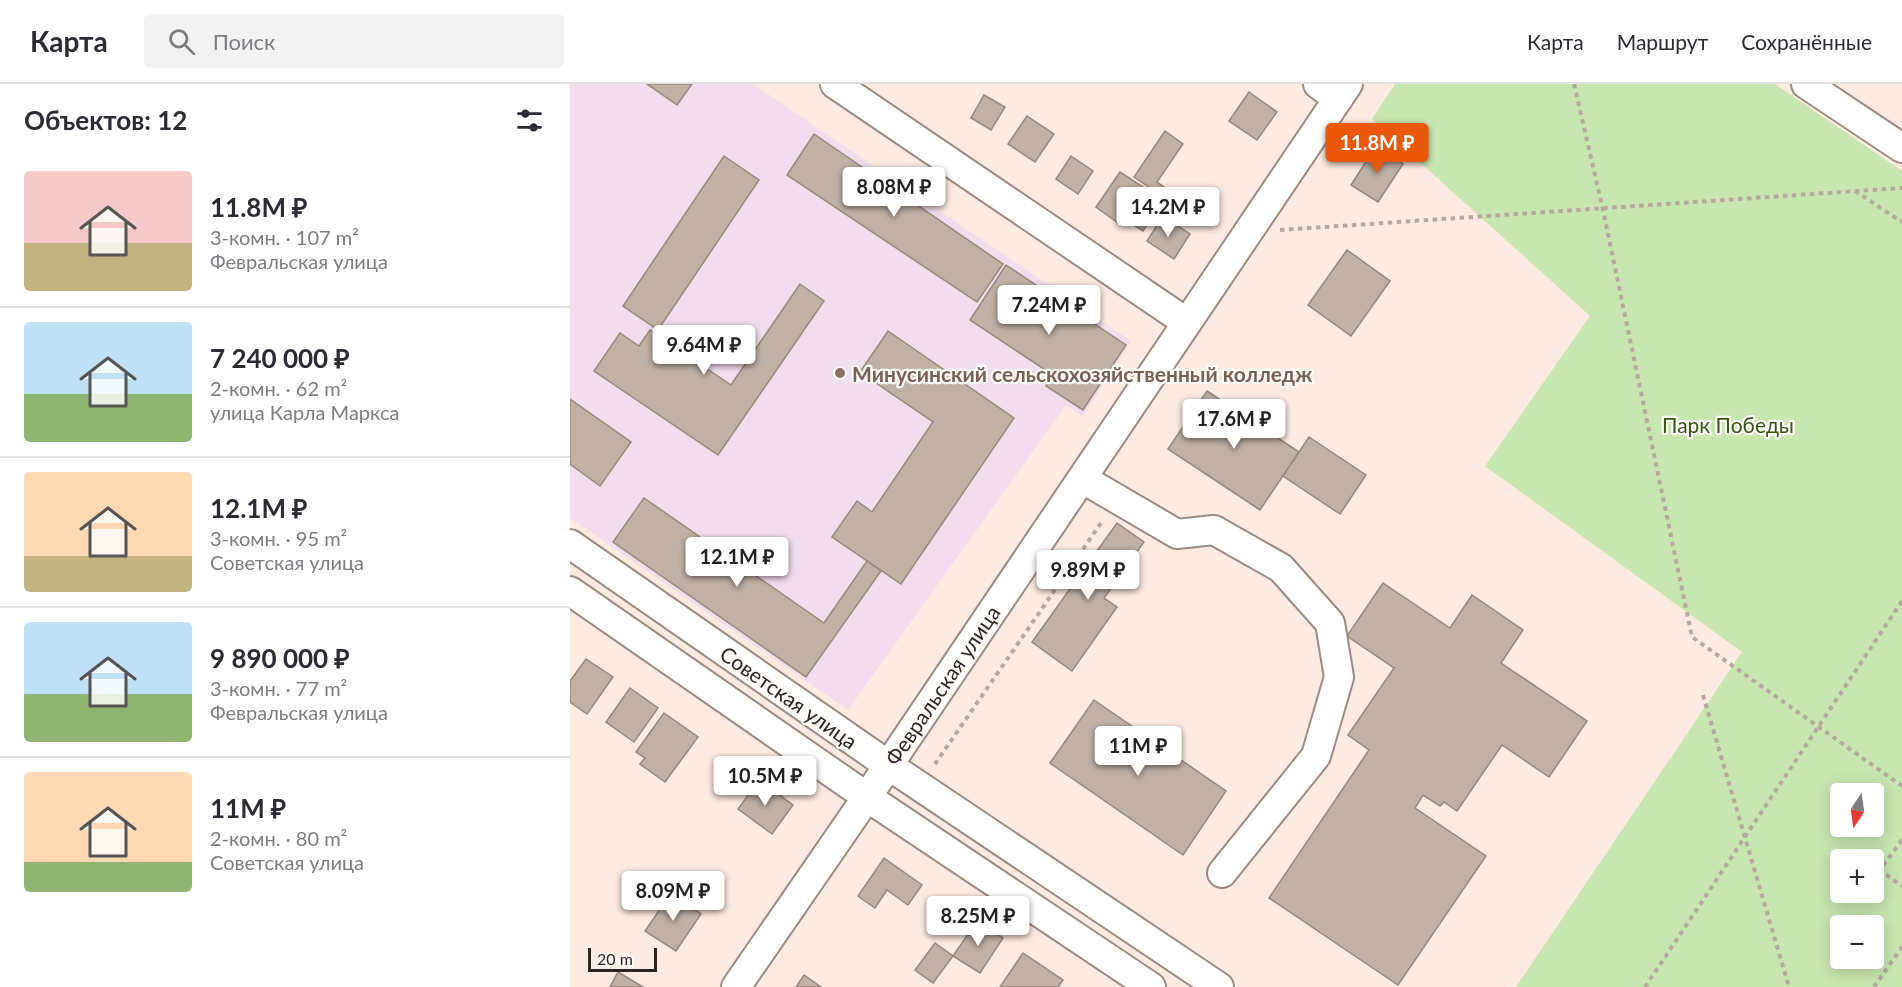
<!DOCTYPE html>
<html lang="ru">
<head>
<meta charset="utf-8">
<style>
  body { margin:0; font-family:Lato,sans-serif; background:#f2f2f3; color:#2b2b33; height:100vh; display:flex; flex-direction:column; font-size:22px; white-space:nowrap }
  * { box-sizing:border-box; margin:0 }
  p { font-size:20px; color:#7c7c81 }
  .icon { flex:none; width:33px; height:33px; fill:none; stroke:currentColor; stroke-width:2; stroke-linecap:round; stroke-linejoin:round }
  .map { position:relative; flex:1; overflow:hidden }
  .details { display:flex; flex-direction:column; background:#fff; width:570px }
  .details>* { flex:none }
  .needle { width:39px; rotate:193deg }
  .buttons { position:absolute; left:1260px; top:699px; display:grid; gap:12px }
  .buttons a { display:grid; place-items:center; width:54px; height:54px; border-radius:6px; background:#fff; box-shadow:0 3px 15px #0003; font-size:30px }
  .scale { position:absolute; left:18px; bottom:15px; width:69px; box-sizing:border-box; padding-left:6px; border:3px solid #2b2420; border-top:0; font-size:16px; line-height:21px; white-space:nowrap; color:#2b2420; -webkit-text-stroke:4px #fffbf9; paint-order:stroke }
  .price { position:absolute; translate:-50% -51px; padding:0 14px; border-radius:6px; background:#fff; color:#222; font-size:20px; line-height:39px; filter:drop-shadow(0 2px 3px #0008) }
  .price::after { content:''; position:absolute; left:50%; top:36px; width:18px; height:14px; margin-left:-9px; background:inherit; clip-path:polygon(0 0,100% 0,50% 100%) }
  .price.selected { background:#ea580c; color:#fff }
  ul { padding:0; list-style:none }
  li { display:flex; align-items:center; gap:18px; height:150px; padding:0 24px }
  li+li { border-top:2px solid #e1e1e2 }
  li span { display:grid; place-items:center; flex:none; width:168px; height:120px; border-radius:6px; color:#555 }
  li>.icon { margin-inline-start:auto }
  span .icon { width:72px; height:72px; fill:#fffc; stroke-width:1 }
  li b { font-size:26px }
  h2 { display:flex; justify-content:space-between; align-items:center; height:72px; padding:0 24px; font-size:26px }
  header { display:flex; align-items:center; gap:36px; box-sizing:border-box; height:84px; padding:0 30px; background:#fff; border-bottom:2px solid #e1e1e2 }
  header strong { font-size:28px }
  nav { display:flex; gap:33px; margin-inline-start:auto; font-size:21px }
  .search { width:420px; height:54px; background:#f2f2f3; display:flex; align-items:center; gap:15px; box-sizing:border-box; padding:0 21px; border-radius:6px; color:#7c7c81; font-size:22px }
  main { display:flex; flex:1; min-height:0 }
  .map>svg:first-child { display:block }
</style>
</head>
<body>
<header>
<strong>Карта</strong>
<div class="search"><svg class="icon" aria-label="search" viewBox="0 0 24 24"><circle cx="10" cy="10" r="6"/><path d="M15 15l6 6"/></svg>Поиск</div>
<nav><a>Карта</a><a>Маршрут</a><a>Сохранённые</a></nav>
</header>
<main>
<section class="details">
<h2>Объектов: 12<svg class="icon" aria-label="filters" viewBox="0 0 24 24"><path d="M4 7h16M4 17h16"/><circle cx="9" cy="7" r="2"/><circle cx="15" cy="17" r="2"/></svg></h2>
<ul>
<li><span style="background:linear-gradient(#f6c9c9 60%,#c2b280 0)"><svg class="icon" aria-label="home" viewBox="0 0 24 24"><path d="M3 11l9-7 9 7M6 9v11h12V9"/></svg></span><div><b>11.8M ₽</b><p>3-комн. · 107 m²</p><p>Февральская улица</p></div></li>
<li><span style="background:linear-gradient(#bfe0f5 60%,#8fb573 0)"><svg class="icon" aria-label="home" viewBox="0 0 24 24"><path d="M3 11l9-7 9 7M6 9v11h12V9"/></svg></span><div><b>7 240 000 ₽</b><p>2-комн. · 62 m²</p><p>улица Карла Маркса</p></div></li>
<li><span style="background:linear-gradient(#ffd9b3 70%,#c2b280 0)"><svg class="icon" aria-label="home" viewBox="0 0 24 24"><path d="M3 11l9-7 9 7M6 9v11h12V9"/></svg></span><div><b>12.1M ₽</b><p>3-комн. · 95 m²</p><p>Советская улица</p></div></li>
<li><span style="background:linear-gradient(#bfe0f5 60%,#8fb573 0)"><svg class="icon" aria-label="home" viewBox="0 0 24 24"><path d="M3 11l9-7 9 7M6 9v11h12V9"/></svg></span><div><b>9 890 000 ₽</b><p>3-комн. · 77 m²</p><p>Февральская улица</p></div></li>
<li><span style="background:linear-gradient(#ffd9b3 75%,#8fb573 0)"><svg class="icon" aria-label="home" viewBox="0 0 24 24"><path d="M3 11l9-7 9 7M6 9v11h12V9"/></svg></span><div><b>11M ₽</b><p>2-комн. · 80 m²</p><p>Советская улица</p></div></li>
</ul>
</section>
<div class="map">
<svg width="1332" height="903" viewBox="0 0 1332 903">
  <rect width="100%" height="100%" fill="#fdeae0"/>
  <!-- education -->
  <polygon fill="#f2dded" points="0,0 183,0 561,257 513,332 496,321 278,626 0,434"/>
  <!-- green -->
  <path fill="#c7e6b0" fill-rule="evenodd" d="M825 0H1205L1332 87V903H946L1172 568 915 382 1020 232 802 35ZM1270 710H1304V742H1270ZM1270 776H1304V808H1270ZM1270 842H1304V874H1270Z"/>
  <!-- building -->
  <g fill="#c1b1a5" stroke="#96877b" stroke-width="1.5">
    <polygon points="77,0 122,0 107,21"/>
    <polygon points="679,8 707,28 687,56 659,37"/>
    <polygon points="414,11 435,23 421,46 401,34"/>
    <polygon points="457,32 484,50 465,78 438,60"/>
    <polygon points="595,47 613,60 587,98 600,107 573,147 557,137 580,104 564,93"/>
    <polygon points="244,50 433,180 407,218 217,91"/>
    <polygon points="806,62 833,80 808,118 781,101"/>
    <polygon points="154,72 189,96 88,246 53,222"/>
    <polygon points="501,72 523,87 508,110 486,95"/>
    <polygon points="550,88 576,105 551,141 526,123"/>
    <polygon points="593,132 620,150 604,175 577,157"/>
    <polygon points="777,166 820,197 781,252 738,221"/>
    <polygon points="436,181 556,261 513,326 476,302 483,291 400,236"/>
    <polygon points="230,200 254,217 148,371 24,287 50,249 69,262 80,246 161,301"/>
    <polygon points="318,247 444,334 331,500 262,453 287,417 302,428 363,338 290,288"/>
    <polygon points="637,307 729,368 690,426 598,365"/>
    <polygon points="0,315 61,358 30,402 0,380"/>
    <polygon points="739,353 796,391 770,430 713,392"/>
    <polygon points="74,414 254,539 297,477 311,487 236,593 43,458"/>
    <polygon points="547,439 574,458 534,514 547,523 502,587 462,558"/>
    <polygon points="813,499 880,544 902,511 953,546 931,579 1017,637 979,693 932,661 887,727 874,718 870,722 853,711 845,724 916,772 828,901 699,814 799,666 778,651 824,584 777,552"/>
    <polygon points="16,575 43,593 17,630 0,618 0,597"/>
    <polygon points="60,604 88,624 64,658 36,638"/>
    <polygon points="524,616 656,707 613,771 480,679"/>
    <polygon points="94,629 128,653 95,698 70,680 75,674 66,668"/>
    <polygon points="189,696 223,721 202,750 168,725"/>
    <polygon points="314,774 352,801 338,821 317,806 305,824 288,812"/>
    <polygon points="101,809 131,830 106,867 75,847"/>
    <polygon points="407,837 433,854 410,889 383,872"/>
    <polygon points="365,859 383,872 363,899 345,886"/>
    <polygon points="453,869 493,896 488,903 430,903"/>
    <polygon points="48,888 73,903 40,903"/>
    <polygon points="234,891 251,903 226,903"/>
  </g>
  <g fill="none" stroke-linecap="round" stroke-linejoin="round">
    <defs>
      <g id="minor">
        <polyline points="265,0 616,238"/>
        <polyline points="748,0 768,15"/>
        <polyline points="1236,0 1332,64"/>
        <polyline points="513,395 607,450 644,446 711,484 760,539 769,593 746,672 652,789"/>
        <polyline points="0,460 318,681 649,903"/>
        <polyline points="0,507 297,713 581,903"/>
        <polyline points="166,903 297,713 778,0"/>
      </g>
    </defs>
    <!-- minor casing -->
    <use href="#minor" stroke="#9d8b83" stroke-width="32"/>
    <!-- path -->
    <g stroke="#b6a79f" stroke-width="4" stroke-dasharray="4.5 4.5" stroke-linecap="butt">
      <polyline points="1004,0 1033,126 1122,553 1332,702"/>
      <polyline points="1285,107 1332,138"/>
      <polyline points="710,146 1332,104"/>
      <polyline points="1133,611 1219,903"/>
      <polyline points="365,680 533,436"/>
      <polyline points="1332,756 1310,786 1332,802"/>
      <polyline points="1075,903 1332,517"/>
      <polyline points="1304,903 1332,863"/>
    </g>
    <!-- minor -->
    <use href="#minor" stroke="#fff" stroke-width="28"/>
  </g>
  <!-- markers -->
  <circle fill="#8d6e63" stroke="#fffbf9" stroke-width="2" cx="270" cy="289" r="6"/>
  <g text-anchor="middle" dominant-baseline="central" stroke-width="4.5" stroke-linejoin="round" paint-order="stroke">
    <!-- education labels -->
    <g font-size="21" font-weight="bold" fill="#785e54" stroke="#fffbf9" text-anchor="start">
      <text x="282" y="289">Минусинский сельскохозяйственный колледж</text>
    </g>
    <!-- park labels -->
    <g font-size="21" fill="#345513" stroke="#fffbf9">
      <text x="1158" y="340">Парк Победы</text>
    </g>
    <!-- street labels -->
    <g font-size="21" fill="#2b2420" stroke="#fffbf9">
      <text transform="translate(372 601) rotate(-56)">Февральская улица</text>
      <text transform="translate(219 613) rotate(35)">Советская улица</text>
    </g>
  </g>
</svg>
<div class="buttons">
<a><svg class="needle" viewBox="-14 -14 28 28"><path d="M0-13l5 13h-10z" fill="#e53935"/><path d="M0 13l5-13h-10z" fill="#7c7c81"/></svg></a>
<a>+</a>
<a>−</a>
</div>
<div class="scale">20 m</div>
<b class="price selected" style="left:807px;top:90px">11.8M ₽</b>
<b class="price" style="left:324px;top:134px">8.08M ₽</b>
<b class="price" style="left:598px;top:154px">14.2M ₽</b>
<b class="price" style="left:479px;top:252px">7.24M ₽</b>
<b class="price" style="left:134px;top:292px">9.64M ₽</b>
<b class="price" style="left:664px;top:366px">17.6M ₽</b>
<b class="price" style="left:167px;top:504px">12.1M ₽</b>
<b class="price" style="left:518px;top:517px">9.89M ₽</b>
<b class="price" style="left:568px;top:693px">11M ₽</b>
<b class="price" style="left:195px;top:723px">10.5M ₽</b>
<b class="price" style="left:103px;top:838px">8.09M ₽</b>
<b class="price" style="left:408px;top:863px">8.25M ₽</b>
</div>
</main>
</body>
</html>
